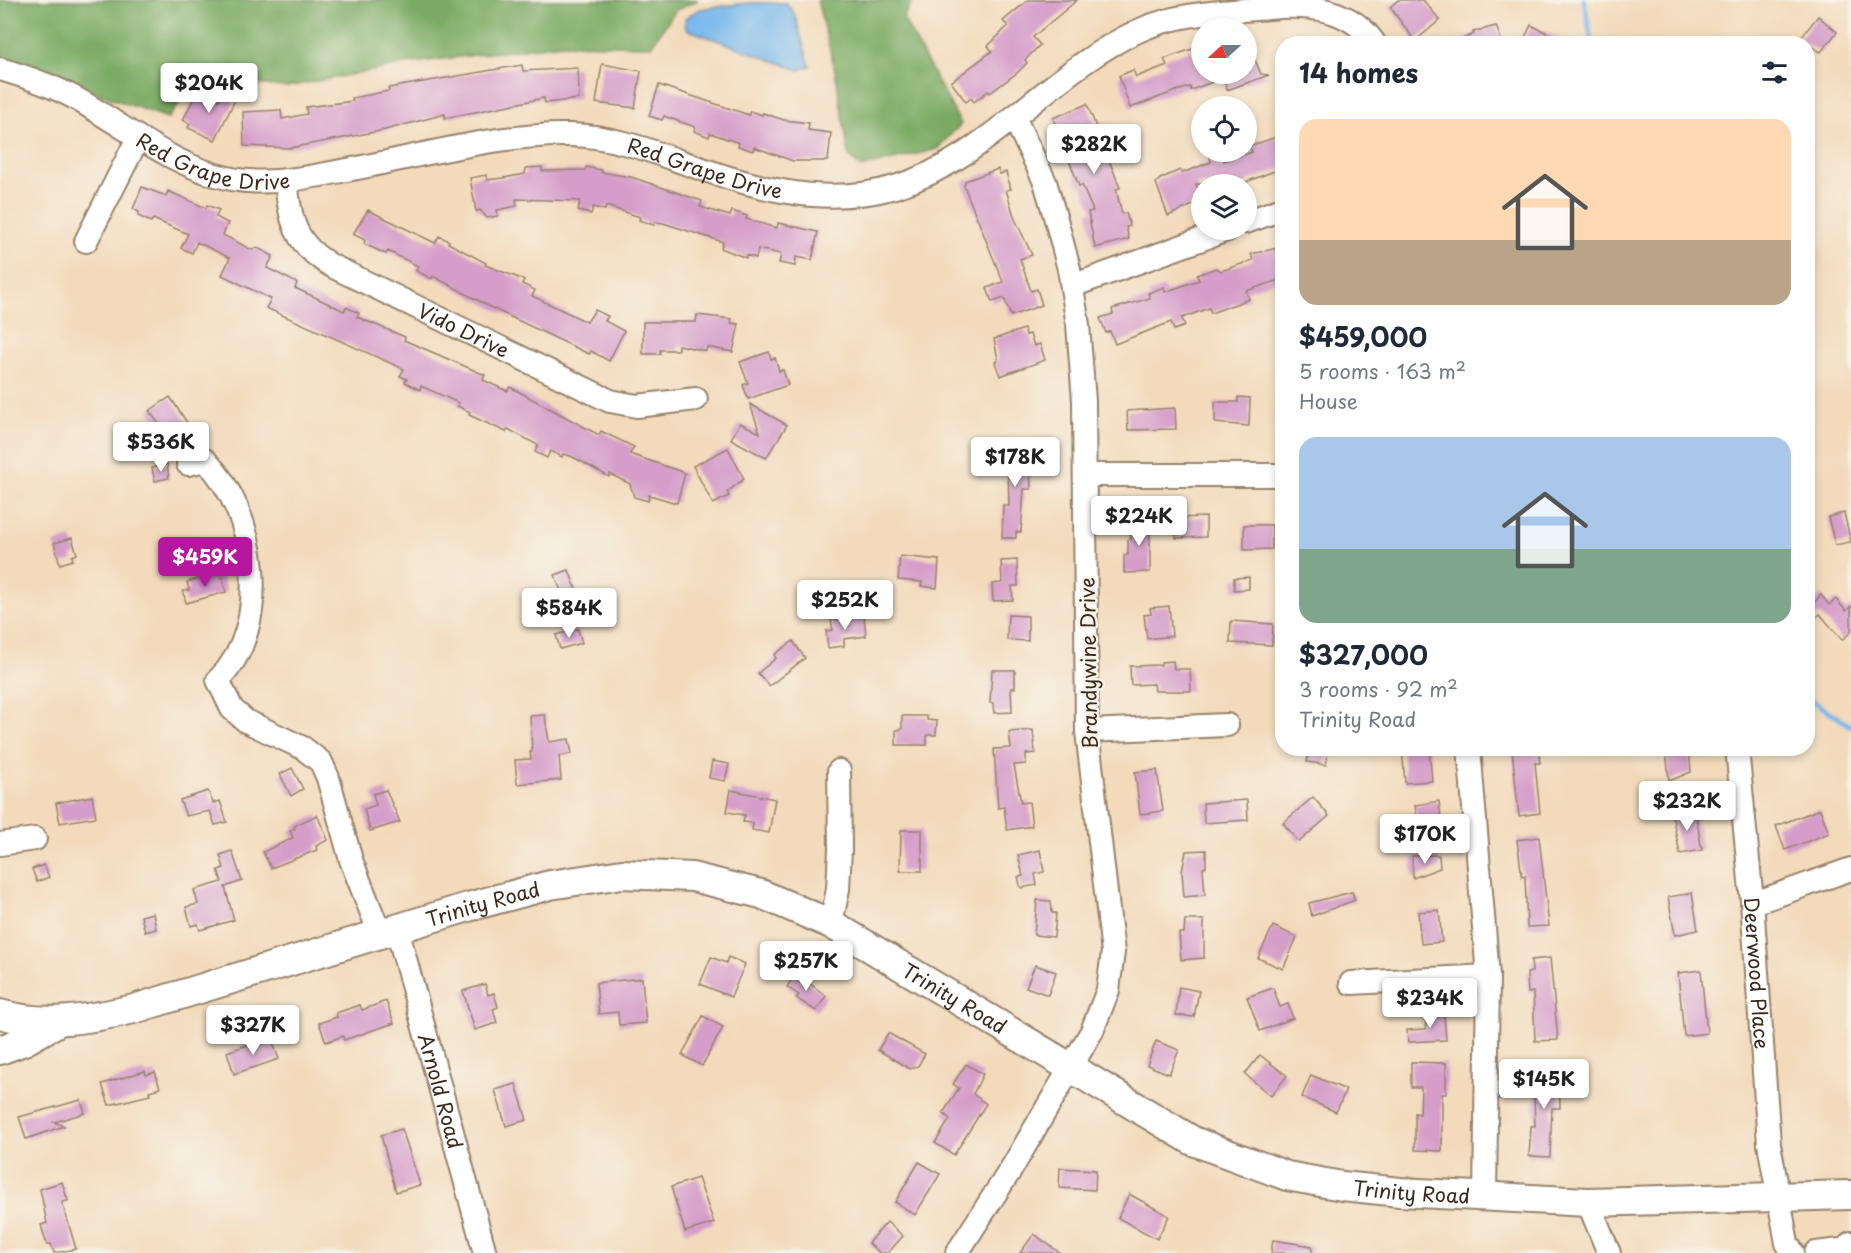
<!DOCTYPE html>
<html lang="en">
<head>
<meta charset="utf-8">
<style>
  body { margin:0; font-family:"Playpen Sans",sans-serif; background:#f6f6f7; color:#1f2937; height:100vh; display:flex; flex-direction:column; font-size:22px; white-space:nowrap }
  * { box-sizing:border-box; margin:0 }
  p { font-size:20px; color:#747a83 }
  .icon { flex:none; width:33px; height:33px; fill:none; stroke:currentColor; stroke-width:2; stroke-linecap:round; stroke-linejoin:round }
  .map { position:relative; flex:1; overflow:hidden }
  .sheet { position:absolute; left:1275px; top:36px; width:540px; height:720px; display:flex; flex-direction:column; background:#fff; border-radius:24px; box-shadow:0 3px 9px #0003 }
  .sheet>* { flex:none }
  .needle { width:39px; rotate:249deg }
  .tools { position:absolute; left:1191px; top:18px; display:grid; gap:12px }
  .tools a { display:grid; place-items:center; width:66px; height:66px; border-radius:50%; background:#fff; box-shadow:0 3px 9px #0003; font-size:30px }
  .price { position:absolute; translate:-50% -51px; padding:0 14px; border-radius:6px; background:#fff; color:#222; font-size:20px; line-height:39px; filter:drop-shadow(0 2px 3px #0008) }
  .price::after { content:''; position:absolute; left:50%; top:36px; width:18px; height:14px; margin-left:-9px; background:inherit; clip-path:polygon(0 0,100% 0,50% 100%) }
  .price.active { background:#b5179e; color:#fff }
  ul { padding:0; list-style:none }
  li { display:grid; align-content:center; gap:12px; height:318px; padding:0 24px }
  li span { display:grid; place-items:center; height:186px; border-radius:18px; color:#555 }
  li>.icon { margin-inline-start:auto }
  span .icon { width:108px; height:108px; fill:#fffc; stroke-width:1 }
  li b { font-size:26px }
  h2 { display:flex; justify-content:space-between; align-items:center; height:72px; padding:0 24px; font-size:26px }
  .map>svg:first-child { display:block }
</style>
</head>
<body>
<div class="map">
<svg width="1851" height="1253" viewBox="0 0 1851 1253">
  <rect width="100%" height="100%" fill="#f7f3e8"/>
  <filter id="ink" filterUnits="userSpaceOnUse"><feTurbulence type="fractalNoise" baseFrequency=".0167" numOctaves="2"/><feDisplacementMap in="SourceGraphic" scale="12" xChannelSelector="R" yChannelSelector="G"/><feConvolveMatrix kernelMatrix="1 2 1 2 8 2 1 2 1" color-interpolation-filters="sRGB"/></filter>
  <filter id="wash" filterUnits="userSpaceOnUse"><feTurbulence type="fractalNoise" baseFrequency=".008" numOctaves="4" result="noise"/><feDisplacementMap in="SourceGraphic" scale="24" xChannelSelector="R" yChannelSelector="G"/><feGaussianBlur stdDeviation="1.35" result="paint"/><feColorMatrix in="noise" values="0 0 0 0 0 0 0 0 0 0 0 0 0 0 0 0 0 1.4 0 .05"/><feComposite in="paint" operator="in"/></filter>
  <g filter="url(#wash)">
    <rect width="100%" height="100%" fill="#f3dabb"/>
    <!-- forest -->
    <g fill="#7aaa64" stroke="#5a6a41" stroke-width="1.5">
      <polygon points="0,0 698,0 676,10 651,46 562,44 412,63 287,87 197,79 168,118 0,60"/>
      <polygon points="817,0 913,0 903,18 961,124 937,149 861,168 849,156 835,70"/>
    </g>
    <!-- water -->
    <polygon fill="#78b8ec" stroke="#5a7185" stroke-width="1.5" points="748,3 786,3 794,13 810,66 799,70 686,29 685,18 700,9"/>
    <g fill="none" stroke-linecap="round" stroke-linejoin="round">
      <!-- stream -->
      <g stroke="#78b8ec" stroke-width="4.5">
        <polyline points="1584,0 1592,44"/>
        <polyline points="1808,698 1851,726"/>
      </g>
    </g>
    <g id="blocks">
      <!-- building -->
      <g fill="#d59eca">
        <polygon points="1028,0 1077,0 1033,37 1040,45 1025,60 1027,63 1017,73 990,93 988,91 974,102 971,98 966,102 951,82 992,51 988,46 1008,26 1003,21"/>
        <polygon points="1398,0 1423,0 1440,20 1415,41 1390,7"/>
        <polygon points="1818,16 1837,32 1821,52 1799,40"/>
        <polygon points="1531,25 1570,44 1522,44"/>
        <polygon points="1496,26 1503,44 1452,44 1474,34 1473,32"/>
        <polygon points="1246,38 1261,74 1269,75 1227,90 1223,78 1191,90 1190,87 1176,91 1130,108 1119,76 1133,70 1136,77 1167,65 1164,59 1192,49 1193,52 1202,49 1202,74 1246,74"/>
        <polygon points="602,64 641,71 635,108 596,103"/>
        <polygon points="522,65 523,71 578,68 579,99 545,103 544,98 445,118 445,114 385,130 290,148 244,146 243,112 281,110 282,119 307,114 306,107 353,101 352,98 389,91 388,88"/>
        <polygon points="659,85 749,115 750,111 762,115 763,113 784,120 809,123 808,130 831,133 828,161 793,161 754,147 753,151 738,146 739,143 710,133 709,137 694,131 695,127 664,116 662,120 649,116"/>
        <polygon points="197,92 219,100 224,92 236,98 215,140 188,128 190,124 183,120"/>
        <polygon points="1087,104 1120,188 1116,189 1122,214 1126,213 1130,226 1126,227 1129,239 1095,248 1088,212 1093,211 1082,185 1079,186 1053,118"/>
        <polygon points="1279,136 1282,145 1282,168 1246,182 1247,184 1196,184 1202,201 1168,216 1156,183 1160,179 1180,170 1182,173 1211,162 1210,157 1221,152 1224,161 1252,152 1250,146"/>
        <polygon points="542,167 542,171 585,170 586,167 602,170 601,172 631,177 702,201 700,207 730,216 732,211 747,216 746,219 777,228 778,223 818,232 812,260 796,257 795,266 779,263 781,254 758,249 756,258 746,255 746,258 721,248 723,242 663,223 655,222 654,225 639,220 640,217 606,206 605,210 593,207 591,214 578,211 580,201 516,199 517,206 497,210 498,216 487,218 480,210 476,211 470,178 486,175 487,180 503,178 525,174 526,168"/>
        <polygon points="998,169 1000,174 1006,172 1011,189 1006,190 1015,219 1032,255 1020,259 1031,291 1037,289 1042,305 1011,316 1004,298 992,302 987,288 1003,282 964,186 965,181"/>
        <polygon points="142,187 166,196 168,191 206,208 207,205 219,210 216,217 228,223 223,235 250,249 258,248 273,256 267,268 297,283 295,288 308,294 344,311 346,307 359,313 357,317 405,337 404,340 485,375 483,380 507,391 510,387 599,435 601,431 634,447 630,454 685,473 677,503 649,495 648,501 634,497 630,484 610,474 609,477 573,457 563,454 562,457 550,451 547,458 535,452 538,445 508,429 506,432 469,415 470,412 457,406 459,403 421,386 420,390 405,382 407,379 400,376 404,369 266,308 271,299 222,275 230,258 197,242 192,253 181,248 188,234 153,219 151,222 138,216 139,212 133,209"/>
        <polygon points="368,210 435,243 439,236 449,241 448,243 486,263 485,265 524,280 522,284 535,290 532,296 587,322 595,310 608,316 605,321 624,331 609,361 591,351 589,354 494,309 433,276 432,279 416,271 418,266 388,251 386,254 364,244 365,240 353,234"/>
        <polygon points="1282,247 1282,279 1246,291 1249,299 1211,313 1209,308 1182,318 1185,326 1174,330 1171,322 1115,344 1110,331 1106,333 1100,318 1113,314 1112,309 1150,298 1148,293 1164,287 1165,292 1199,280 1197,275 1216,268 1221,271 1253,260 1251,254"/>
        <polygon points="697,315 732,319 731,323 739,324 733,352 707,347 706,351 678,345 678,350 660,350 660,354 643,354 643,322 696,322"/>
        <polygon points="1024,329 1026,335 1030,334 1034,346 1040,344 1045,360 1000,376 995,362 998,360 994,339"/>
        <polygon points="769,352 771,359 775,358 779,371 783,370 788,385 748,399 743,385 748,383 740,362"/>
        <polygon points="170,397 188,424 169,437 149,411"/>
        <polygon points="1238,397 1250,398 1249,426 1215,423 1215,402 1238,402"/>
        <polygon points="750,404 787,425 766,458 731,439 740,423 760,433"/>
        <polygon points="1175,408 1176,429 1128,430 1127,411"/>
        <polygon points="1009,446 1029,446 1031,489 1024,489 1021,532 1016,532 1016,538 1002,538 1003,505 1009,506 1008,468 998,468 998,454 1009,454"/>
        <polygon points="728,448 744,479 727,492 729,496 713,504 693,466"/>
        <polygon points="167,464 169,478 155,481 152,468"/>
        <polygon points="1844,513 1851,542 1835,545 1828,517"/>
        <polygon points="1206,517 1206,537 1176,538 1176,518"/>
        <polygon points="1131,518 1150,518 1150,572 1124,573 1124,555 1128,555 1128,540 1131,539"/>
        <polygon points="1244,525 1272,525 1272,549 1244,550"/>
        <polygon points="72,538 77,554 72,556 73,560 60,564 54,543"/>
        <polygon points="900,556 939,560 937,588 921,586 922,582 898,580"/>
        <polygon points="1017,560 1018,586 1012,586 1013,600 993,601 992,584 1002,583 1001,561"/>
        <polygon points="569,570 582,605 568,610 555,575"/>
        <polygon points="221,572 226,592 186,603 183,591 189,590 187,582"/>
        <polygon points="1249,577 1249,589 1234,590 1234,578"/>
        <polygon points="1821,595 1829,605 1836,599 1846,611 1851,606 1851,632 1842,640 1820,614 1815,618 1808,609"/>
        <polygon points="1169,606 1172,636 1147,639 1144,615 1151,614 1150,608"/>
        <polygon points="1008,615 1028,616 1028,641 1007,640"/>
        <polygon points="864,616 866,636 844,639 844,646 828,648 826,631 833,630 831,620"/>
        <polygon points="1231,621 1273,624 1272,645 1230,643"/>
        <polygon points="578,629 582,643 560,649 556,635"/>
        <polygon points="793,641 805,658 769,686 758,673 776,658 774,655"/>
        <polygon points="1173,661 1174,669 1190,669 1191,691 1155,691 1154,684 1131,685 1130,666 1161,665 1161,662"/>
        <polygon points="992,670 1015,670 1015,688 1011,688 1012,712 994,713 993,703 990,703"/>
        <polygon points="545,715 549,742 569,739 572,754 559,756 561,780 517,784 515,760 531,759 530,752 532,752 530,716"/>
        <polygon points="902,716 927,716 927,720 937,721 936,735 927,735 927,745 896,745 896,730 902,729"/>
        <polygon points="1033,730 1035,753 1026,754 1026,764 1014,765 1021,803 1029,802 1032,826 1007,830 1004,807 998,808 994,749 1011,748 1009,732"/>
        <polygon points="1310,748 1329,748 1326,765 1307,762"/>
        <polygon points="1402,748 1429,748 1432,781 1405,783"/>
        <polygon points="1518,748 1539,748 1540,763 1535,763 1540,813 1519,816 1512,750"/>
        <polygon points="1666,748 1689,748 1691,772 1669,781"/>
        <polygon points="712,761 729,764 725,781 709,778"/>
        <polygon points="292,768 303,789 291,796 280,774"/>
        <polygon points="1157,770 1163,811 1140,814 1135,772"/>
        <polygon points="386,790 400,822 370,831 364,809 376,805 373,794"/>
        <polygon points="731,790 775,799 769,833 752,830 753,823 743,822 745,815 727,812"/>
        <polygon points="208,791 213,803 220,801 227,822 215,825 210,811 186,816 180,800"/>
        <polygon points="92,796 96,817 60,823 56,803"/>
        <polygon points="1313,797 1329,816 1299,842 1283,823"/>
        <polygon points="1247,800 1248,820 1204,823 1203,803"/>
        <polygon points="1439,801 1441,818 1435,819 1436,831 1419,834 1415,805"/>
        <polygon points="1820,809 1829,833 1785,850 1776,826"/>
        <polygon points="1695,811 1702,850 1680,854 1672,815"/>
        <polygon points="317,815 328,840 316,846 317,850 271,868 263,852 293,838 290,831 295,828 294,826"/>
        <polygon points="901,830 922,830 922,871 900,871"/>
        <polygon points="1539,837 1549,926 1527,927 1525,876 1522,877 1517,840"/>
        <polygon points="1040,850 1044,872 1035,874 1037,885 1021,888 1018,877 1023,876 1018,855"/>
        <polygon points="1206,850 1206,867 1203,868 1205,895 1184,897 1182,872 1186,851"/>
        <polygon points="232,851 242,881 225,887 234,920 200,930 198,924 191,926 186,907 198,904 194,890 222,882 218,870 224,868 220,855"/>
        <polygon points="1439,855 1440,868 1413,878 1412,856"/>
        <polygon points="44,865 49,877 37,882 32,869"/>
        <polygon points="1352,892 1355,900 1312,916 1309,903"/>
        <polygon points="1692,893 1698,930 1675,935 1668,897"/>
        <polygon points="1037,900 1051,901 1052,913 1056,913 1054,937 1034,935"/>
        <polygon points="1439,910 1442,942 1421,944 1418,912"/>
        <polygon points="153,913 156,929 145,932 141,916"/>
        <polygon points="1185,920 1204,920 1204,958 1181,960 1179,933 1184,933"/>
        <polygon points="1273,926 1297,937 1283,969 1258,958"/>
        <polygon points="711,957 726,963 728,957 745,964 731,997 700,984"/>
        <polygon points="1550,958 1558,1040 1535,1041 1533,992 1528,993 1527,973 1532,972 1531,960"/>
        <polygon points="1035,965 1056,972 1048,995 1026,987"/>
        <polygon points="1701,970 1707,1033 1684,1036 1678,973"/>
        <polygon points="796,973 826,996 816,1011 796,998 799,995 787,987"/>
        <polygon points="642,978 646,1023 619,1025 618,1012 599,1014 596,983"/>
        <polygon points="485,984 488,995 494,993 498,1007 493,1009 497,1023 475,1030 463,991"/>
        <polygon points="1179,987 1199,991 1194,1017 1176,1015"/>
        <polygon points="1273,988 1280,1007 1288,1004 1293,1018 1260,1031 1247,997"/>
        <polygon points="386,1001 394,1023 344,1040 343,1036 326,1042 319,1023 337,1017 336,1013 360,1005 362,1010"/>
        <polygon points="1439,1010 1439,1016 1444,1015 1446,1040 1408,1042 1407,1030 1426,1029 1425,1011"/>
        <polygon points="703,1016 723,1027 702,1066 682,1055"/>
        <polygon points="888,1033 925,1054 918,1066 910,1069 878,1050"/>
        <polygon points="271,1037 279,1059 234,1074 227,1052"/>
        <polygon points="1156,1041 1179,1050 1169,1074 1147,1065"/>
        <polygon points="1260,1055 1287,1076 1271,1096 1245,1074"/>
        <polygon points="1411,1062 1446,1063 1446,1094 1442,1094 1442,1151 1415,1150 1415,1113 1420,1114 1421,1087 1411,1087"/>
        <polygon points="966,1064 983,1074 973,1094 986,1104 954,1155 935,1143 950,1119 943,1113 959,1088 953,1084"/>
        <polygon points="1559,1069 1560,1108 1552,1108 1550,1157 1529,1156 1531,1126 1535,1126 1533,1070"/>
        <polygon points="145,1071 146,1075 155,1072 160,1088 149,1091 150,1095 109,1105 102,1084"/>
        <polygon points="1311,1075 1346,1090 1336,1112 1302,1097"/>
        <polygon points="516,1084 527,1120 506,1126 495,1090"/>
        <polygon points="81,1100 85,1113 54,1122 64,1126 26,1139 19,1117"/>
        <polygon points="402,1129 420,1185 396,1192 381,1135"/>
        <polygon points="919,1162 940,1174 915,1215 895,1202"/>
        <polygon points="1060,1168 1096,1170 1095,1190 1059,1188"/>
        <polygon points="698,1178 714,1223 685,1232 671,1187"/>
        <polygon points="62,1182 68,1201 62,1202 76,1249 54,1253 51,1244 47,1245 41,1225 47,1223 40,1189"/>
        <polygon points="1129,1194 1169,1216 1157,1239 1118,1218"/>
        <polygon points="887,1222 903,1236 888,1253 880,1253 868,1243"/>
        <polygon points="1034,1234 1060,1253 1020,1253"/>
        <polygon points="1273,1240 1312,1246 1312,1253 1271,1253"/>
      </g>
    </g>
  </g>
  <g filter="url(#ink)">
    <use href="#blocks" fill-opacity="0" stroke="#97826c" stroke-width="1.5"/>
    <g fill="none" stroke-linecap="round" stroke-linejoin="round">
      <defs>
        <g id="minor">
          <path id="s1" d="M0 69C28 77 57 87 82 102 128 129 174 166 227 178 268 187 310 177 352 169 420 156 502 133 571 135 609 136 644 148 679 161 750 186 820 209 895 187 990 158 1050 71 1138 31 1178 12 1225 12 1269 8 1309 4 1351 8 1375 44"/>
          <path id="s2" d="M286 180C290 221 295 245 332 266L610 401 637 406 696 399"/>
          <polyline points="1246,222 1282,209"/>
          <polyline points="86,241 138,138"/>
          <polyline points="1072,286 1227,230"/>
          <path d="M188 464 205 460C258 512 273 627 218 680L232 709 246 721 303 748 321 762 328 778 351 860 380 934"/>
          <polyline points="1085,475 1282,475"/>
          <polyline points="1087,731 1227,725"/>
          <polyline points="1469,748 1488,976 1485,1197"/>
          <path id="s3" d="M1737 748 1752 901 1769 1144 1787 1243 1793 1253"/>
          <polyline points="0,844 35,839"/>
          <polyline points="1752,901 1766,899 1851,869"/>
          <polyline points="831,924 838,889 840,849 839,771"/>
          <path id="s4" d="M397 929 485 1253"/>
          <polyline points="1351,983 1488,976"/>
          <polyline points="1588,1202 1609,1253"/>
          <polyline points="957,1253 1013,1166 1092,1031 1108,990 1113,952 1087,731 1084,401 1078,325 1069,269 1057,223 1045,182 1014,117"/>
          <polyline points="1816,1253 1849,1249 1851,1243"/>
        </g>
        <g id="major">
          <path id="s5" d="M0 1014C45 1027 89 1019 134 1009L468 907 550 885 622 874 692 877 761 894 831 924 1193 1141 1287 1176 1342 1186 1400 1192 1588 1202 1851 1195"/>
          <polyline points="0,1050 24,1041 59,1021"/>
        </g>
      </defs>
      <!-- minor casing -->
      <use href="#minor" stroke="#97826c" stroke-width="26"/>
      <!-- major casing -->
      <use href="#major" stroke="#97826c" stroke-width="32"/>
      <!-- minor -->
      <use href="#minor" stroke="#fff" stroke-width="22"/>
      <!-- major -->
      <use href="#major" stroke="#fff" stroke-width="28"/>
    </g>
  </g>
  <g text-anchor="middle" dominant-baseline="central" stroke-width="5" stroke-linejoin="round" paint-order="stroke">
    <!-- street labels -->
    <g font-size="20" fill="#3b2a1e" stroke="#f7f3e8">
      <text stroke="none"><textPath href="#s1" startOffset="236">Red Grape Drive</textPath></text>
      <text stroke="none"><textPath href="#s1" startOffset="740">Red Grape Drive</textPath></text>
      <text stroke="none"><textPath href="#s2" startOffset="249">Vido Drive</textPath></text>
      <text transform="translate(1088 663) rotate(-91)">Brandywine Drive</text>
      <text stroke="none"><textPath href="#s5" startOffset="500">Trinity Road</textPath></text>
      <text stroke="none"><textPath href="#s3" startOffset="226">Deerwood Place</textPath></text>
      <text stroke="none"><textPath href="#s5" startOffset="1004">Trinity Road</textPath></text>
      <text stroke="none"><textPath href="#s4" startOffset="168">Arnold Road</textPath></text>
      <text stroke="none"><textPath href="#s5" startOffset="1508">Trinity Road</textPath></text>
    </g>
  </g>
</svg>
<div class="tools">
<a><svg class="needle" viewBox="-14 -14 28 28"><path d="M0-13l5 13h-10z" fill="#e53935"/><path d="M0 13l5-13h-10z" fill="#747a83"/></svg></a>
<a><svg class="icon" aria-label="locate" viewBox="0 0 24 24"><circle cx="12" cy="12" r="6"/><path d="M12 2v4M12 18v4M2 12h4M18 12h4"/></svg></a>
<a><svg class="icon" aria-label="layers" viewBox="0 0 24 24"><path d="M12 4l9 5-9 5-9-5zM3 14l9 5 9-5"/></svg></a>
</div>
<b class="price" style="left:209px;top:114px">$204K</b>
<b class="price" style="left:1094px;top:175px">$282K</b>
<b class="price" style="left:161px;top:473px">$536K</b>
<b class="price" style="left:1015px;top:488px">$178K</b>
<b class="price" style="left:1139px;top:547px">$224K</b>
<b class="price active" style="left:205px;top:588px">$459K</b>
<b class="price" style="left:845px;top:631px">$252K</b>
<b class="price" style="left:569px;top:639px">$584K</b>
<b class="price" style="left:1687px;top:832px">$232K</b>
<b class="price" style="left:1425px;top:865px">$170K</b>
<b class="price" style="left:806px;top:992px">$257K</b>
<b class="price" style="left:1430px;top:1029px">$234K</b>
<b class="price" style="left:253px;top:1056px">$327K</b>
<b class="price" style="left:1544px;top:1110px">$145K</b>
<section class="sheet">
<h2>14 homes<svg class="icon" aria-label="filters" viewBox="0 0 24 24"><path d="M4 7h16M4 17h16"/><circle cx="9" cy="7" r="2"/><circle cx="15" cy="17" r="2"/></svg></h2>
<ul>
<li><span style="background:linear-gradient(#ffd9b3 65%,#b9a48a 0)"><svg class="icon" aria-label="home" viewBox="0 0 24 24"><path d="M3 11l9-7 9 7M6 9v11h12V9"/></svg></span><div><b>$459,000</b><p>5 rooms · 163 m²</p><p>House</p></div></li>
<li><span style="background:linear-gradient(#a9c7e8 60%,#7fa58c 0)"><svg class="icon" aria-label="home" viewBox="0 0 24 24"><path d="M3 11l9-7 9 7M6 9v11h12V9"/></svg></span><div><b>$327,000</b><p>3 rooms · 92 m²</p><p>Trinity Road</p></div></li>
</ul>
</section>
</div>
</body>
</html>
